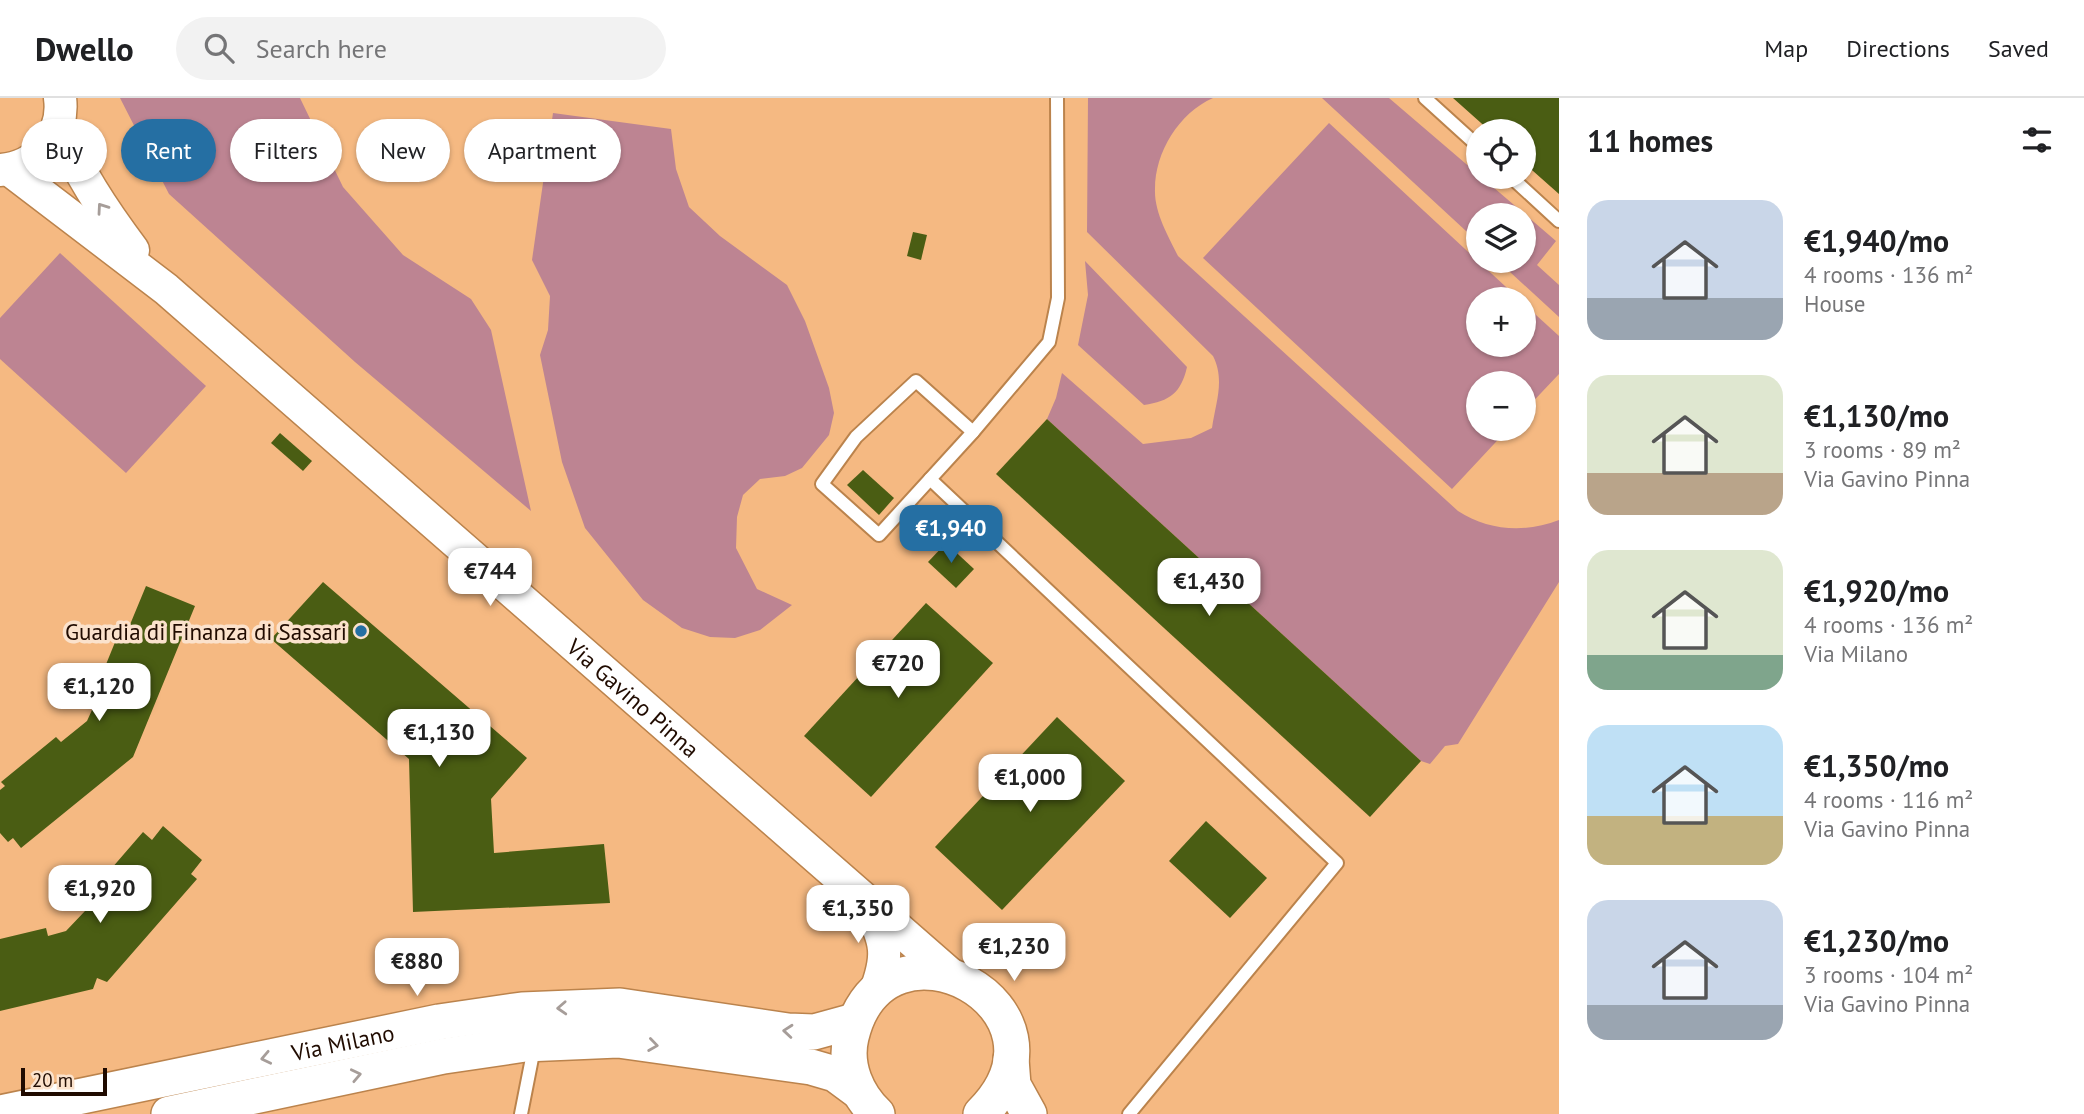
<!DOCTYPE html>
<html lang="en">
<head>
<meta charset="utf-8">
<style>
  body { margin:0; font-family:"PT Sans",sans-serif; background:#f2f2f2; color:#202124; height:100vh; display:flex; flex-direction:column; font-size:26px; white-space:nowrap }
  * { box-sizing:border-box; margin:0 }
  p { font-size:23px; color:#757577 }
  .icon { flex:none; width:38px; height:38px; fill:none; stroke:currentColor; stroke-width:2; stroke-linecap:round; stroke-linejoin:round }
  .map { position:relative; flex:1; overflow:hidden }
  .drawer { display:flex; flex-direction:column; background:#fff; width:525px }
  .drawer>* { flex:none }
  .guide { position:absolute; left:21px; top:21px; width:665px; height:63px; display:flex; gap:14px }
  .buttons { position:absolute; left:1466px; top:21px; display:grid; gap:14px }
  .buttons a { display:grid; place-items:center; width:70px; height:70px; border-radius:50%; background:#fff; box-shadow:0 2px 5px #0004; font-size:35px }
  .scale { position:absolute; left:21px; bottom:18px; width:86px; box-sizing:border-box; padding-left:7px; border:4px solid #200b00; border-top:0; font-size:19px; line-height:24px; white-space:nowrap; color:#200b00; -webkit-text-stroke:5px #fbe2cc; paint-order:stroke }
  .price { position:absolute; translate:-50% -60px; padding:0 16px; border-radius:14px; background:#fff; color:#222; font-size:23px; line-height:46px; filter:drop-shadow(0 2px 4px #0008) }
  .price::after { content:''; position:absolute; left:50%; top:42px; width:21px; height:16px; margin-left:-10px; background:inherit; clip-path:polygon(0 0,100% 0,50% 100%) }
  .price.selected { background:#256fa3; color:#fff }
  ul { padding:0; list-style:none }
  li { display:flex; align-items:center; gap:21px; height:175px; padding:0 28px }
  li span { display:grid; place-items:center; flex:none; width:196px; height:140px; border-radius:21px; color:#555 }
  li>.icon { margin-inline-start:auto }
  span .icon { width:84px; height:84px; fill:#fffc; stroke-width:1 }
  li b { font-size:30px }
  h2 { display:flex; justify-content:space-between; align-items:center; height:84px; padding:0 28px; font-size:30px }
  .chip { padding:0 24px; border-radius:32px; background:#fff; box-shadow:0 2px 5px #0004; font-size:24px; line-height:63px }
  .chip.selected { background:#256fa3; color:#fff }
  header { display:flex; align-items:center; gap:42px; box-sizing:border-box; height:98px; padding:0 35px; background:#fff; border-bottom:2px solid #e0e0e0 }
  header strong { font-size:33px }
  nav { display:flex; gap:38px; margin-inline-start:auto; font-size:24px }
  .search { width:490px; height:63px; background:#f2f2f2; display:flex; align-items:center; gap:18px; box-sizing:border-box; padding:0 24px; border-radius:38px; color:#757577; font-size:26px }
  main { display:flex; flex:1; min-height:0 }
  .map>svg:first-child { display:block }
</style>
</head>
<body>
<header>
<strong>Dwello</strong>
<div class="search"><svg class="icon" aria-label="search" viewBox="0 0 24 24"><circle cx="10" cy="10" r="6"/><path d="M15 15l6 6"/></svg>Search here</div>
<nav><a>Map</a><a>Directions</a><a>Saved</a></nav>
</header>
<main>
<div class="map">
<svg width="1559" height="1016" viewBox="0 0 1559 1016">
  <rect width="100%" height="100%" fill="#f5b982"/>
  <!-- green -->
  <g fill="#bd8492">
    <polygon points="120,0 300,0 343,89 403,157 471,201 491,232 531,413 355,264 169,96"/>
    <path d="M1088 0H1213C1179 15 1155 54 1155 91 1154 114 1168 138 1178 158L1458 413C1488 433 1526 435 1559 422V484L1458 646 1445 648 1430 666 1421 663 1047 321 1056 300 1062 275 1143 346 1191 340 1212 330C1216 303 1225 282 1213 258L1087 134Z"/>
    <polygon points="1322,0 1389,0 1556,143 1537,167 1559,187 1559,219 1498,163 1524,163 1524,117 1479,117 1479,145"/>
    <polygon points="553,15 671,31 676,71 689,109 720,138 787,187 805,223 829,290 834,315 829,337 802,370 785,378 760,381 743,397 737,419 736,450 757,491 792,507 760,532 735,540 710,539 682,530 643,502 585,430 562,364 540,257 548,232 550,198 532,162"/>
    <polygon points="1329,25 1519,201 1479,201 1479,247 1524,247 1524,206 1559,238 1559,276 1524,313 1524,285 1479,285 1479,331 1508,331 1452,391 1203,160"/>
    <polygon points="60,155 206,288 126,375 0,261 0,220"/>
    <path d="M1085 163 1187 269C1181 295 1170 303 1144 307L1078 247 1088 197Z"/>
  </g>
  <!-- building -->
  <g fill="#4a5d13">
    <polygon points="1453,0 1559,0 1559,96 1524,65 1524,33 1490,33"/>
    <polygon points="913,134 927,137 921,162 907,158"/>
    <polygon points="1047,321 1421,663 1370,719 996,376"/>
    <polygon points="280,335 312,363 303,373 271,345"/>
    <polygon points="863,372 894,400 879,417 847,387"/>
    <polygon points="946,445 974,471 956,490 928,464"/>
    <polygon points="323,484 527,660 491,701 494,755 604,746 610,805 413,814 409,661 271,541"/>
    <polygon points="146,488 195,508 133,659 21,750 13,740 8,744 0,735 0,692 5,688 1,684 56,639 61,644 87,623 101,592 96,591 122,527 129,529"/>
    <polygon points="926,505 993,565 871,699 804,638"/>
    <polygon points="1057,619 1125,683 1002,812 935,749"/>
    <polygon points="1206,723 1267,780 1230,820 1169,763"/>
    <polygon points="163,728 202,762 191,776 197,781 107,884 97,880 93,891 0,913 0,841 46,830 48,838 66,833 85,813 79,808 143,734 152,742"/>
  </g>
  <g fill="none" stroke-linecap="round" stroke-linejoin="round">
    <defs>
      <g id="service">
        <polyline points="1425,0 1479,49"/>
        <polyline points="1511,79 1559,123"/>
        <polygon points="916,283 973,334 879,437 822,386 856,339"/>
        <polyline points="973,334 1049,244 1058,200 1057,0"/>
        <polyline points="930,381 1337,765 1129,1016"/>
        <polyline points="521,1016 534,950"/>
      </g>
      <g id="tertiary">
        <path d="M58 27C78 74 103 112 133 152"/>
        <path d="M0 72C37 70 65 37 60 0"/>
        <path id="s1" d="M10 72 166 191 950 876"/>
        <path d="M869 810C887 844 889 858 875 895"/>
      </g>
      <g id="secondary">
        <polyline points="1011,961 1013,987 1029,1016"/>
        <path id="s2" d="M0 1015 439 924 522 912 620 908 788 933 814 934 854 923"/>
        <polyline points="169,1016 444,958 525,946 618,942 811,969 835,976 858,993"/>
        <path d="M877 1016C857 997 844 968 851 939 884 801 1088 910 981 1016"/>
      </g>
    </defs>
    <!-- service casing -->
    <use href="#service" stroke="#bb834c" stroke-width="16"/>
    <!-- tertiary casing -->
    <use href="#tertiary" stroke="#bb834c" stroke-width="35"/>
    <!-- secondary casing -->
    <use href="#secondary" stroke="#bb834c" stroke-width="38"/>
    <!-- service -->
    <use href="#service" stroke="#fff" stroke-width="12"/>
    <!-- tertiary -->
    <use href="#tertiary" stroke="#fff" stroke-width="32"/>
    <!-- secondary -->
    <use href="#secondary" stroke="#fff" stroke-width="35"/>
  </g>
  <!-- one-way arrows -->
  <defs><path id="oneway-chevron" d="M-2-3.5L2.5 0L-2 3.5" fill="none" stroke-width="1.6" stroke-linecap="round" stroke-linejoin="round" transform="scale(1.75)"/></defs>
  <g stroke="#a69d99">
    <use href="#oneway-chevron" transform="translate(102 110) rotate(-125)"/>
    <use href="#oneway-chevron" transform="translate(562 910) rotate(177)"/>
    <use href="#oneway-chevron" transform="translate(788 933) rotate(-175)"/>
    <use href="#oneway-chevron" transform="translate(653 947) rotate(8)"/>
    <use href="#oneway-chevron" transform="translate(266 960) rotate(168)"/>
    <use href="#oneway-chevron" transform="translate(356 977) rotate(-12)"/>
  </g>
  <!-- markers -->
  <circle fill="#256fa3" stroke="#fbe2cc" stroke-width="2.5" cx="361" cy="533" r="7"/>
  <g text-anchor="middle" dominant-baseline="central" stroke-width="7" stroke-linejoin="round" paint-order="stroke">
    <!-- poi labels -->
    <g font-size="23" fill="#200b00" stroke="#fbe2cc" text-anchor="end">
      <text x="347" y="533">Guardia di Finanza di Sassari</text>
    </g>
    <!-- street labels -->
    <g font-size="23" fill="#200b00" stroke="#fbe2cc">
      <text stroke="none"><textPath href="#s1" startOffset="817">Via Gavino Pinna</textPath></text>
      <text stroke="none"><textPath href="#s2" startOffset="350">Via Milano</textPath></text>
    </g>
  </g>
</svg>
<div class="buttons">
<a><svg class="icon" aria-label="locate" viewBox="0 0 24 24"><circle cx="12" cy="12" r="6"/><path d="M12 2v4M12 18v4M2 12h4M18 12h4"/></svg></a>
<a><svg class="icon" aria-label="layers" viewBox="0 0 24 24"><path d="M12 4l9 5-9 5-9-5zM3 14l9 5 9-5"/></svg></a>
<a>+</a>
<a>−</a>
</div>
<div class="scale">20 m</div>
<b class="price selected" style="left:951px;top:467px">€1,940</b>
<b class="price" style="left:490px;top:510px">€744</b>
<b class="price" style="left:1209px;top:520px">€1,430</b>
<b class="price" style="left:898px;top:602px">€720</b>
<b class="price" style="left:99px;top:625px">€1,120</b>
<b class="price" style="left:439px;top:671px">€1,130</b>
<b class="price" style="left:1030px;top:716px">€1,000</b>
<b class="price" style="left:100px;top:827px">€1,920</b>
<b class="price" style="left:858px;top:847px">€1,350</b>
<b class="price" style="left:1014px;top:885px">€1,230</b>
<b class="price" style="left:417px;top:900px">€880</b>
<div class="guide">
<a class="chip">Buy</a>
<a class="chip selected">Rent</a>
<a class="chip">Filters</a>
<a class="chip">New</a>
<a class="chip">Apartment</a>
</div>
</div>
<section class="drawer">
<h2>11 homes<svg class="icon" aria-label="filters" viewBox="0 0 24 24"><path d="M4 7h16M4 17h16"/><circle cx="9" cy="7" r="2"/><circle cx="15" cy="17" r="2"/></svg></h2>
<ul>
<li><span style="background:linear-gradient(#c9d6e8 70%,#9aa5b1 0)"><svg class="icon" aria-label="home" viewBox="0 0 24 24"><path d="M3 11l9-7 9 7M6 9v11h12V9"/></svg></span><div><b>€1,940/mo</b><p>4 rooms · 136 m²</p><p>House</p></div></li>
<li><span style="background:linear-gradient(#dfe7d0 70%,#b9a48a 0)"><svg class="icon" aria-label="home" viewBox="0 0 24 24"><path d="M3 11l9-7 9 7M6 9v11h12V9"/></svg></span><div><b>€1,130/mo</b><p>3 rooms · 89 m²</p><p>Via Gavino Pinna</p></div></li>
<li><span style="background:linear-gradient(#dfe7d0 75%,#7fa58c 0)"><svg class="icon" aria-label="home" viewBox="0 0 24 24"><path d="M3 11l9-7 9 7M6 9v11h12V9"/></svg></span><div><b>€1,920/mo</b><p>4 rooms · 136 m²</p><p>Via Milano</p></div></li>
<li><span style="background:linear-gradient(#bfe0f5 65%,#c2b280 0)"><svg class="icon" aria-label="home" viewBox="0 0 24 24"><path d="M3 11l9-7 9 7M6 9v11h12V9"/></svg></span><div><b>€1,350/mo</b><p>4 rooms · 116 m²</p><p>Via Gavino Pinna</p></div></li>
<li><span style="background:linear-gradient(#c9d6e8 75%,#9aa5b1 0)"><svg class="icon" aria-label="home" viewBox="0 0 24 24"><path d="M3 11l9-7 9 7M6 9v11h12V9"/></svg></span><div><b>€1,230/mo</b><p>3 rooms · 104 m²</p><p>Via Gavino Pinna</p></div></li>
</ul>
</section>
</main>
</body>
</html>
